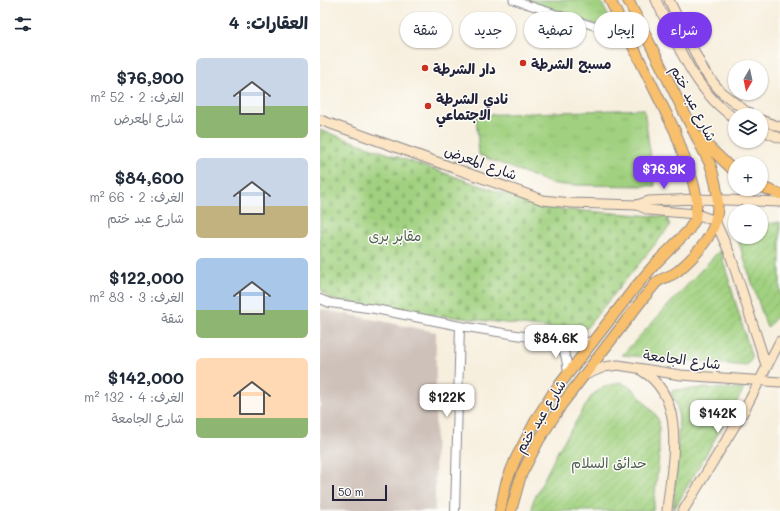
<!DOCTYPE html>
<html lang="ar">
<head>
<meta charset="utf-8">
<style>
  body { margin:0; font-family:Mali,"Playpen Sans Arabic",sans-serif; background:#f2f2f3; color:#1f2937; direction:rtl; height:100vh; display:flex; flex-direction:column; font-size:15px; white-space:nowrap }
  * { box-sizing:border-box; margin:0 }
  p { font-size:13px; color:#747a83 }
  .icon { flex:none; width:22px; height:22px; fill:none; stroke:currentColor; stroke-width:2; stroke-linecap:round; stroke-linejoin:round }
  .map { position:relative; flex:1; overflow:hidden; direction:ltr }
  .details { display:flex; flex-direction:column; background:#fff; width:320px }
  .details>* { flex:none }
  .guide { position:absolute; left:12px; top:12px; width:380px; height:36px; direction:rtl; display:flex; gap:8px }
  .needle { width:26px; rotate:189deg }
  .fabs { position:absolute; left:408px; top:60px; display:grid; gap:8px }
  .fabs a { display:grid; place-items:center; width:40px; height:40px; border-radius:50%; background:#fff; box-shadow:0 1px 3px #0004; font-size:20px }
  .scale { position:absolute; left:12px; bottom:10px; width:55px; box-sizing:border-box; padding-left:4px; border:2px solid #22223b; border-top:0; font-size:11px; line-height:14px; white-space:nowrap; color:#22223b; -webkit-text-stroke:3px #fdfcf7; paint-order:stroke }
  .price { position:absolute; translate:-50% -34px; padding:0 9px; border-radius:8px; background:#fff; color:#222; font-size:13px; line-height:26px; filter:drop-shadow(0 1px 2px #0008) }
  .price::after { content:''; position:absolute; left:50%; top:24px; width:12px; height:9px; margin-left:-6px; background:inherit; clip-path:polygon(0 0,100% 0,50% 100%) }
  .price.selected { background:#7c3aed; color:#fff }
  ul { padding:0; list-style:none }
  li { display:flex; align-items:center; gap:12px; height:100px; padding:0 12px }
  li span { display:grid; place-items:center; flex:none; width:112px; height:80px; border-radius:6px; color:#555 }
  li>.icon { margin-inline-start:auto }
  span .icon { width:48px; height:48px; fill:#fffc; stroke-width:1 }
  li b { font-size:17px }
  h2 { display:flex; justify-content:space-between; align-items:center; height:48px; padding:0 12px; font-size:17px }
  .tag { padding:0 14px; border-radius:18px; background:#fff; box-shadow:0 1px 3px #0004; font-size:14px; line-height:36px }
  .tag.selected { background:#7c3aed; color:#fff }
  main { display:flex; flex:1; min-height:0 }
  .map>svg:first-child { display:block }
</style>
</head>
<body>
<main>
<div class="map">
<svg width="460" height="511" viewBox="0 0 460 511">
  <defs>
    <pattern id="cemetery-stones" width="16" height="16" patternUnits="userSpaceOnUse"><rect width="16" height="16" fill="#a1d180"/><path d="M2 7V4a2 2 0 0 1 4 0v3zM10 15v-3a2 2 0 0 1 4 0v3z" fill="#8ab370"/></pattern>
    <pattern id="park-tufts" width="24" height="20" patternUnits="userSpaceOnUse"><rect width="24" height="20" fill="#a1d180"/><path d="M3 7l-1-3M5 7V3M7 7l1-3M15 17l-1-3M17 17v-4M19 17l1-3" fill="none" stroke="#8ab370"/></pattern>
    <pattern id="garden-furrows" width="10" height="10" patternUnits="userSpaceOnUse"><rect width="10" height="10" fill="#a1d180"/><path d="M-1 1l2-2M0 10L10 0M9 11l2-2" fill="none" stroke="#8ab370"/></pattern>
  </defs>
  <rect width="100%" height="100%" fill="#fdfcf7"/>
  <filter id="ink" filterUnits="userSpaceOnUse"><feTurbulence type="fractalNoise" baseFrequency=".025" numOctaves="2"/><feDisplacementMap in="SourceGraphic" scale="8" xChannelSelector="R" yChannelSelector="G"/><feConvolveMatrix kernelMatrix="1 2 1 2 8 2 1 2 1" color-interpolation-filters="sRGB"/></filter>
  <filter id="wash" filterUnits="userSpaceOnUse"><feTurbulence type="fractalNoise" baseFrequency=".012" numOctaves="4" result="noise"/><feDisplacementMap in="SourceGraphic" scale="16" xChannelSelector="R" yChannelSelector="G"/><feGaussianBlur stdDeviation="0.9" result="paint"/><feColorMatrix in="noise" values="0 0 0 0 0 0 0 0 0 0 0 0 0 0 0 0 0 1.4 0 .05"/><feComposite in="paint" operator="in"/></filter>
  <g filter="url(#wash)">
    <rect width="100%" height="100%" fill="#f7efde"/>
    <!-- industrial -->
    <polygon fill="#cec1ba" points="0,309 116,332 115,511 0,511"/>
    <!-- cemetery -->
    <polygon fill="url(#cemetery-stones)" stroke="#627a5e" points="0,130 225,208 347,217 350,226 263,332 72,310 10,299 0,289"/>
    <!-- park -->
    <g fill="url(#park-tufts)" stroke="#627a5e">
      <polygon points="200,0 280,0 296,31"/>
      <polygon points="324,109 335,186 244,185 230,183 159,155 156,115"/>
    </g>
    <!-- garden -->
    <g fill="url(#garden-furrows)" stroke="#627a5e">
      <polygon points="460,222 460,313 447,328 417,237 441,237 441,225"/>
      <polygon points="400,250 432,358 427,366 302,355"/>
      <polygon points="300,382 312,388 335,414 339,421 339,457 333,511 212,511 213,501 239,449 272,395 284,387"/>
      <polygon points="388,388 424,389 353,511 359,420 357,406 351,392 355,390"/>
    </g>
  </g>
  <g filter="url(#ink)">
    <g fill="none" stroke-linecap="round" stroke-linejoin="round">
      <defs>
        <polyline id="minor" points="193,0 308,37"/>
        <g id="tertiary">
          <polyline points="0,299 10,303 55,309 140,326 228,340 271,342"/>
          <path d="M231 341C247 349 246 357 248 374"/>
          <polyline points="135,511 140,326"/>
        </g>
        <g id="secondary">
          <path d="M336 0C355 40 376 94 415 118"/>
          <polyline points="349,0 384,71 401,92 431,115"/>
          <polyline points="0,120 223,200 251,203 317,205 329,210 376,214 393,220 396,223 410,254 446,365"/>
          <polyline points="441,120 460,127"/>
          <polyline points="441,130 460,138"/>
          <polyline points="317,205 329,201 377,199 460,202"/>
          <path d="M322 371C369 399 351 466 347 511"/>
          <polyline points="263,376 284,367 298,365 361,375 460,382"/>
          <polyline points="363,511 424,411 460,341"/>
        </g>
        <g id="primary">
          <polyline points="383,137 387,145 415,172"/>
          <polyline points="441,187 460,194"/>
          <polyline points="180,511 186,483 196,458 217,418 233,393 313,290 335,264 368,231 375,220 377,199 373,182 355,131 290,0"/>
          <path d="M191 511 201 475 219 440 242 404 325 296C329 292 333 286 337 282 344 277 353 276 359 270 396 238 407 212 390 164L308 0"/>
        </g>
      </defs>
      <!-- minor casing -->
      <use href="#minor" stroke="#8c888c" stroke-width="9"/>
      <!-- tertiary casing -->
      <use href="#tertiary" stroke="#8c888c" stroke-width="10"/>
      <!-- secondary casing -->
      <use href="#secondary" stroke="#8c888c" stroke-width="11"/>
      <!-- primary casing -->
      <use href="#primary" stroke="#8c888c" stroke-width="12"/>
      <!-- minor -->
      <use href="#minor" stroke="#fff" stroke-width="7"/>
      <!-- tertiary -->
      <use href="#tertiary" stroke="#fff" stroke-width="8"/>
      <!-- secondary -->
      <use href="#secondary" stroke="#fce5c4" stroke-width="9"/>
      <!-- primary -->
      <use href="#primary" stroke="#f8bf6c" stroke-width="10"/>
    </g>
  </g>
  <!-- markers -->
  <g fill="#c8321e" stroke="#fdfcf7" stroke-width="1.5">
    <circle cx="203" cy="63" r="4"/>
    <circle cx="105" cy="68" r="4"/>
    <circle cx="108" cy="106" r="4"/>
  </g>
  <g text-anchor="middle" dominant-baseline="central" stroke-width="3" stroke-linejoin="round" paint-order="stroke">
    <!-- poi labels -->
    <g font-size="14" font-weight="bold" fill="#22223b" stroke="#fdfcf7" text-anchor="start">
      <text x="211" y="63">مسبح الشرطة</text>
      <text x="113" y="68">دار الشرطة</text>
      <text x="116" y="98">نادي الشرطة<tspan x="116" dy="16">الاجتماعي</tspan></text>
    </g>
    <!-- street labels -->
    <g font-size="14" fill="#22223b" stroke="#fdfcf7">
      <text transform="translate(374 103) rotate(63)">شارع عبد ختم</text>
      <text transform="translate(161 162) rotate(20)">شارع المعرض</text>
      <text transform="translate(362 359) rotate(7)">شارع الجامعة</text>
      <text transform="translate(220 416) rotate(-58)">شارع عبد ختم</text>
    </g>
    <!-- park labels -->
    <g font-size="14" fill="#4e5f53" stroke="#fdfcf7">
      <text x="75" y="235">مقابر برى</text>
      <text x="289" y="462">حدائق السلام</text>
    </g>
  </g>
</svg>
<div class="fabs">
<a><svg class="needle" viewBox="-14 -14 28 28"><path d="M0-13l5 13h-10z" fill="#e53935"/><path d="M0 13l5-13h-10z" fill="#747a83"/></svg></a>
<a><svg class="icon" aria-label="layers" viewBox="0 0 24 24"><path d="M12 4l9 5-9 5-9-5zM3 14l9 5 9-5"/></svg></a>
<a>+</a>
<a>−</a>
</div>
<div class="scale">50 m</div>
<b class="price selected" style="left:344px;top:190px">$76.9K</b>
<b class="price" style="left:236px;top:359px">$84.6K</b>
<b class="price" style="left:127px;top:418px">$122K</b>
<b class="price" style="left:398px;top:434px">$142K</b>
<div class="guide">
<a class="tag selected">شراء</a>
<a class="tag">إيجار</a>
<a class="tag">تصفية</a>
<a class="tag">جديد</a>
<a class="tag">شقة</a>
</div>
</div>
<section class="details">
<h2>العقارات: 4<svg class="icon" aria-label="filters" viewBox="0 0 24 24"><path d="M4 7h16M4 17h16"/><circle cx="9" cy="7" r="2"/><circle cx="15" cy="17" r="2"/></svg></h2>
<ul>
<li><span style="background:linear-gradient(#c9d6e8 60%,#8fb573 0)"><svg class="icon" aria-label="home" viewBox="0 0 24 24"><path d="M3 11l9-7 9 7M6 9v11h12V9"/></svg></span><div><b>$76,900</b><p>الغرف: 2 · 52 m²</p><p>شارع المعرض</p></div></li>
<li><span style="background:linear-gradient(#c9d6e8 60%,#c2b280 0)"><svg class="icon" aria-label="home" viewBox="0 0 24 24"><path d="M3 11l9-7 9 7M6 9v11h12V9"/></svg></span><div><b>$84,600</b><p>الغرف: 2 · 66 m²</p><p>شارع عبد ختم</p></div></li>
<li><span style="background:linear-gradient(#a9c7e8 65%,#8fb573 0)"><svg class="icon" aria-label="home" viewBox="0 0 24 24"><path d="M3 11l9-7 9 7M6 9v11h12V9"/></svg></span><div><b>$122,000</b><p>الغرف: 3 · 83 m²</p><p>شقة</p></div></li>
<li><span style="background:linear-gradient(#ffd9b3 75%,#8fb573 0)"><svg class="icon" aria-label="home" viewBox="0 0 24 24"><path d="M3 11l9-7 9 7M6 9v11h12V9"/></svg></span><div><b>$142,000</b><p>الغرف: 4 · 132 m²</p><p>شارع الجامعة</p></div></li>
</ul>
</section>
</main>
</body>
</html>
